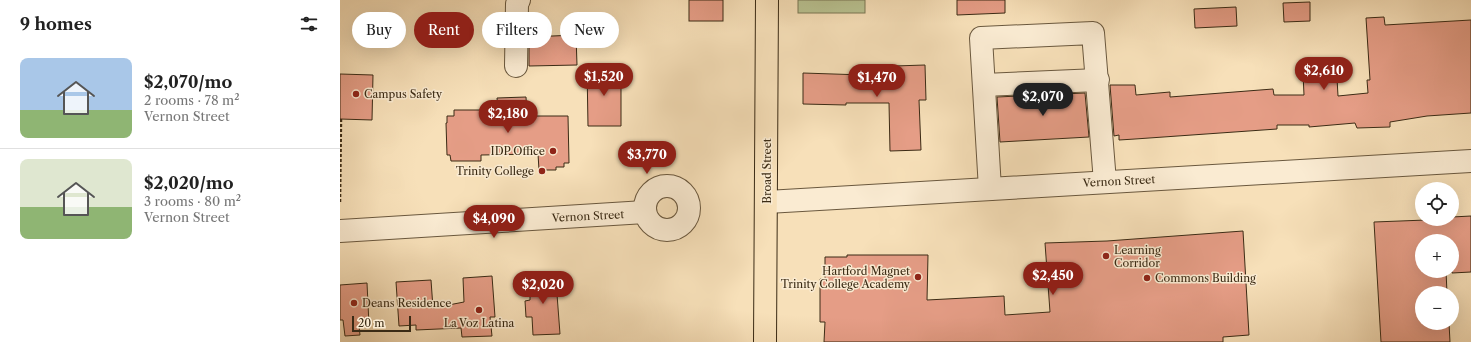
<!DOCTYPE html>
<html lang="en">
<head>
<meta charset="utf-8">
<style>
  body { margin:0; font-family:"Libre Caslon Text",serif; background:#f2f2f2; color:#222; height:100vh; display:flex; flex-direction:column; font-size:15px; white-space:nowrap }
  * { box-sizing:border-box; margin:0 }
  p { font-size:13px; color:#767676 }
  .icon { flex:none; width:22px; height:22px; fill:none; stroke:currentColor; stroke-width:2; stroke-linecap:round; stroke-linejoin:round }
  .map { position:relative; flex:1; overflow:hidden }
  .side { display:flex; flex-direction:column; background:#fff; width:340px }
  .side>* { flex:none }
  .guide { position:absolute; left:12px; top:12px; width:380px; height:36px; display:flex; gap:8px }
  .fabs { position:absolute; left:1075px; top:182px; display:grid; gap:8px }
  .fabs a { display:grid; place-items:center; width:44px; height:44px; border-radius:50%; background:#fff; box-shadow:0 4px 16px #0002; font-size:20px }
  .scale { position:absolute; left:12px; bottom:10px; width:59px; box-sizing:border-box; padding-left:4px; border:2px solid #3b2b15; border-top:0; font-size:11px; line-height:14px; white-space:nowrap; color:#3b2b15; -webkit-text-stroke:3px #faebd2; paint-order:stroke }
  .price { position:absolute; translate:-50% -34px; padding:0 9px; border-radius:14px; background:#8f2418; color:#fff; font-size:13px; line-height:26px; filter:drop-shadow(0 1px 2px #0008) }
  .price::after { content:''; position:absolute; left:50%; top:24px; width:12px; height:9px; margin-left:-6px; background:inherit; clip-path:polygon(0 0,100% 0,50% 100%) }
  .price.selected { background:#222; color:#fff }
  ul { padding:0; list-style:none }
  li { display:flex; align-items:center; gap:12px; height:100px; padding:0 20px }
  li+li { border-top:1px solid #e0e0e0 }
  li span { display:grid; place-items:center; flex:none; width:112px; height:80px; border-radius:8px; color:#555 }
  li>.icon { margin-inline-start:auto }
  span .icon { width:48px; height:48px; fill:#fffc; stroke-width:1 }
  li b { font-size:17px }
  h2 { display:flex; justify-content:space-between; align-items:center; height:48px; padding:0 20px; font-size:17px }
  .tag { padding:0 14px; border-radius:18px; background:#fff; box-shadow:0 4px 16px #0002; font-size:14px; line-height:36px }
  .tag.selected { background:#8f2418; color:#fff }
  main { display:flex; flex:1; min-height:0 }
  .map>svg:first-child { display:block }
</style>
</head>
<body>
<main>
<section class="side">
<h2>9 homes<svg class="icon" aria-label="filters" viewBox="0 0 24 24"><path d="M4 7h16M4 17h16"/><circle cx="9" cy="7" r="2"/><circle cx="15" cy="17" r="2"/></svg></h2>
<ul>
<li><span style="background:linear-gradient(#a9c7e8 65%,#8fb573 0)"><svg class="icon" aria-label="home" viewBox="0 0 24 24"><path d="M3 11l9-7 9 7M6 9v11h12V9"/></svg></span><div><b>$2,070/mo</b><p>2 rooms · 78 m²</p><p>Vernon Street</p></div></li>
<li><span style="background:linear-gradient(#dfe7d0 60%,#8fb573 0)"><svg class="icon" aria-label="home" viewBox="0 0 24 24"><path d="M3 11l9-7 9 7M6 9v11h12V9"/></svg></span><div><b>$2,020/mo</b><p>3 rooms · 80 m²</p><p>Vernon Street</p></div></li>
</ul>
</section>
<div class="map">
<svg width="1131" height="342" viewBox="0 0 1131 342">
  <rect width="100%" height="100%" fill="#f7e0b9"/>
  <filter id="stains"><feTurbulence type="fractalNoise" baseFrequency=".005" numOctaves="4"/><feColorMatrix values="0 0 0 0 .2 0 0 0 0 .09 0 0 0 0 .02 0 0 0 .5 -.17"/></filter>
  <radialGradient id="worn" r=".72"><stop offset=".6" stop-color="#630" stop-opacity="0"/><stop offset="1" stop-color="#630" stop-opacity=".3"/></radialGradient>
  <!-- green -->
  <rect fill="#b9c392" stroke="#7a7754" x="458" y="0" width="67" height="13"/>
  <!-- building -->
  <g fill="#e59d86" stroke="#3b2b15">
    <rect x="349" y="0" width="34" height="21"/>
    <polygon points="617,0 665,0 665,13 617,15"/>
    <polygon points="970,2 970,21 944,22 943,3"/>
    <polygon points="896,7 897,26 855,28 854,9"/>
    <polygon points="1044,17 1045,25 1131,20 1131,113 1087,116 1050,122 1050,127 1017,128 1015,123 969,127 969,125 937,125 937,129 795,139 779,140 779,135 774,136 770,85 795,85 796,95 830,92 830,97 933,89 934,95 964,95 963,73 986,71 986,77 997,78 998,96 1028,93 1027,80 1030,80 1026,18"/>
    <polygon points="236,35 237,65 189,66 189,37"/>
    <polygon points="585,65 586,100 579,100 581,150 550,151 549,103 506,103 506,105 463,104 463,73 554,76 554,66"/>
    <polygon points="247,67 281,68 281,126 248,126"/>
    <polygon points="0,74 33,75 32,120 0,119"/>
    <polygon points="745,93 749,137 660,142 657,97"/>
    <polygon points="186,97 187,116 228,116 229,163 224,163 224,167 216,167 216,170 199,170 198,154 141,155 141,161 111,161 110,155 107,155 106,123 107,123 107,116 114,116 114,110 158,110 157,98"/>
    <polygon points="1131,216 1131,272 1112,273 1112,241 1082,241 1082,271 1106,271 1107,293 1082,293 1082,323 1109,323 1110,342 1041,342 1034,222 1112,219 1112,217"/>
    <polygon points="903,231 909,335 883,337 883,342 484,342 485,322 480,322 480,279 485,279 485,257 507,257 507,255 588,255 587,300 664,296 665,315 710,312 705,243 767,241"/>
    <polygon points="213,273 214,281 216,281 220,334 193,335 192,317 186,317 185,301 190,300 190,274"/>
    <polygon points="152,276 155,317 150,317 152,336 122,337 121,328 76,330 76,325 59,326 56,282 91,280 93,308 124,302 123,278"/>
    <polygon points="27,283 29,325 19,326 20,335 5,336 3,320 0,320 0,285"/>
  </g>
  <g fill="none" stroke-linecap="round" stroke-linejoin="round">
    <defs>
      <g id="minor">
        <polyline points="176,66 177,4 179,0"/>
        <polyline points="644,85 758,80"/>
        <circle cx="327" cy="208" r="22"/>
        <polyline points="650,189 641,38 753,33 765,182"/>
        <polyline points="427,202 1131,161"/>
        <polyline points="0,231 305,212"/>
      </g>
      <polyline id="major" points="425,342 427,0"/>
    </defs>
    <!-- minor casing -->
    <use href="#minor" stroke="#6a583e" stroke-width="24"/>
    <!-- major casing -->
    <use href="#major" stroke="#3b2b15" stroke-width="24"/>
    <!-- path -->
    <polyline stroke="#3b2b15" stroke-width="2.5" stroke-dasharray="3 2" stroke-linecap="butt" points="0,202 1,119"/>
    <!-- minor -->
    <use href="#minor" stroke="#faebd2" stroke-width="22"/>
    <!-- major -->
    <use href="#major" stroke="#f7e0b9" stroke-width="22"/>
  </g>
  <!-- markers -->
  <g fill="#8f2418" stroke="#faebd2" stroke-width="1.5">
    <circle cx="16" cy="94" r="4"/>
    <circle cx="213" cy="151" r="4"/>
    <circle cx="202" cy="171" r="4"/>
    <circle cx="766" cy="256" r="4"/>
    <circle cx="578" cy="277" r="4"/>
    <circle cx="807" cy="278" r="4"/>
    <circle cx="14" cy="303" r="4"/>
    <circle cx="139" cy="310" r="4"/>
  </g>
  <g text-anchor="middle" dominant-baseline="central" stroke-width="3" stroke-linejoin="round" paint-order="stroke">
    <!-- poi labels -->
    <g font-size="11" fill="#3b2b15" stroke="#faebd2" text-anchor="start">
      <text x="24" y="94">Campus Safety</text>
      <text x="205" y="151" text-anchor="end">IDP Office</text>
      <text x="194" y="171" text-anchor="end">Trinity College</text>
      <text x="774" y="250">Learning<tspan x="774" dy="13">Corridor</tspan></text>
      <text x="570" y="271" text-anchor="end">Hartford Magnet<tspan x="570" dy="13">Trinity College Academy</tspan></text>
      <text x="815" y="278">Commons Building</text>
      <text x="22" y="303">Deans Residence</text>
      <text x="139" y="323" text-anchor="middle">La Voz Latina</text>
    </g>
    <!-- street labels -->
    <g font-size="11" fill="#3b2b15" stroke="#faebd2">
      <text transform="translate(427 171) rotate(-90)">Broad Street</text>
      <text transform="translate(779 181) rotate(-3)">Vernon Street</text>
      <text transform="translate(248 216) rotate(-3)">Vernon Street</text>
    </g>
  </g>
  <rect width="100%" height="100%" filter="url(#stains)"/>
  <rect width="100%" height="100%" fill="url(#worn)"/>
</svg>
<div class="fabs">
<a><svg class="icon" aria-label="locate" viewBox="0 0 24 24"><circle cx="12" cy="12" r="6"/><path d="M12 2v4M12 18v4M2 12h4M18 12h4"/></svg></a>
<a>+</a>
<a>−</a>
</div>
<div class="scale">20 m</div>
<b class="price" style="left:984px;top:91px">$2,610</b>
<b class="price" style="left:264px;top:97px">$1,520</b>
<b class="price" style="left:537px;top:98px">$1,470</b>
<b class="price selected" style="left:703px;top:117px">$2,070</b>
<b class="price" style="left:168px;top:134px">$2,180</b>
<b class="price" style="left:307px;top:175px">$3,770</b>
<b class="price" style="left:154px;top:239px">$4,090</b>
<b class="price" style="left:713px;top:296px">$2,450</b>
<b class="price" style="left:203px;top:305px">$2,020</b>
<div class="guide">
<a class="tag">Buy</a>
<a class="tag selected">Rent</a>
<a class="tag">Filters</a>
<a class="tag">New</a>
</div>
</div>
</main>
</body>
</html>
